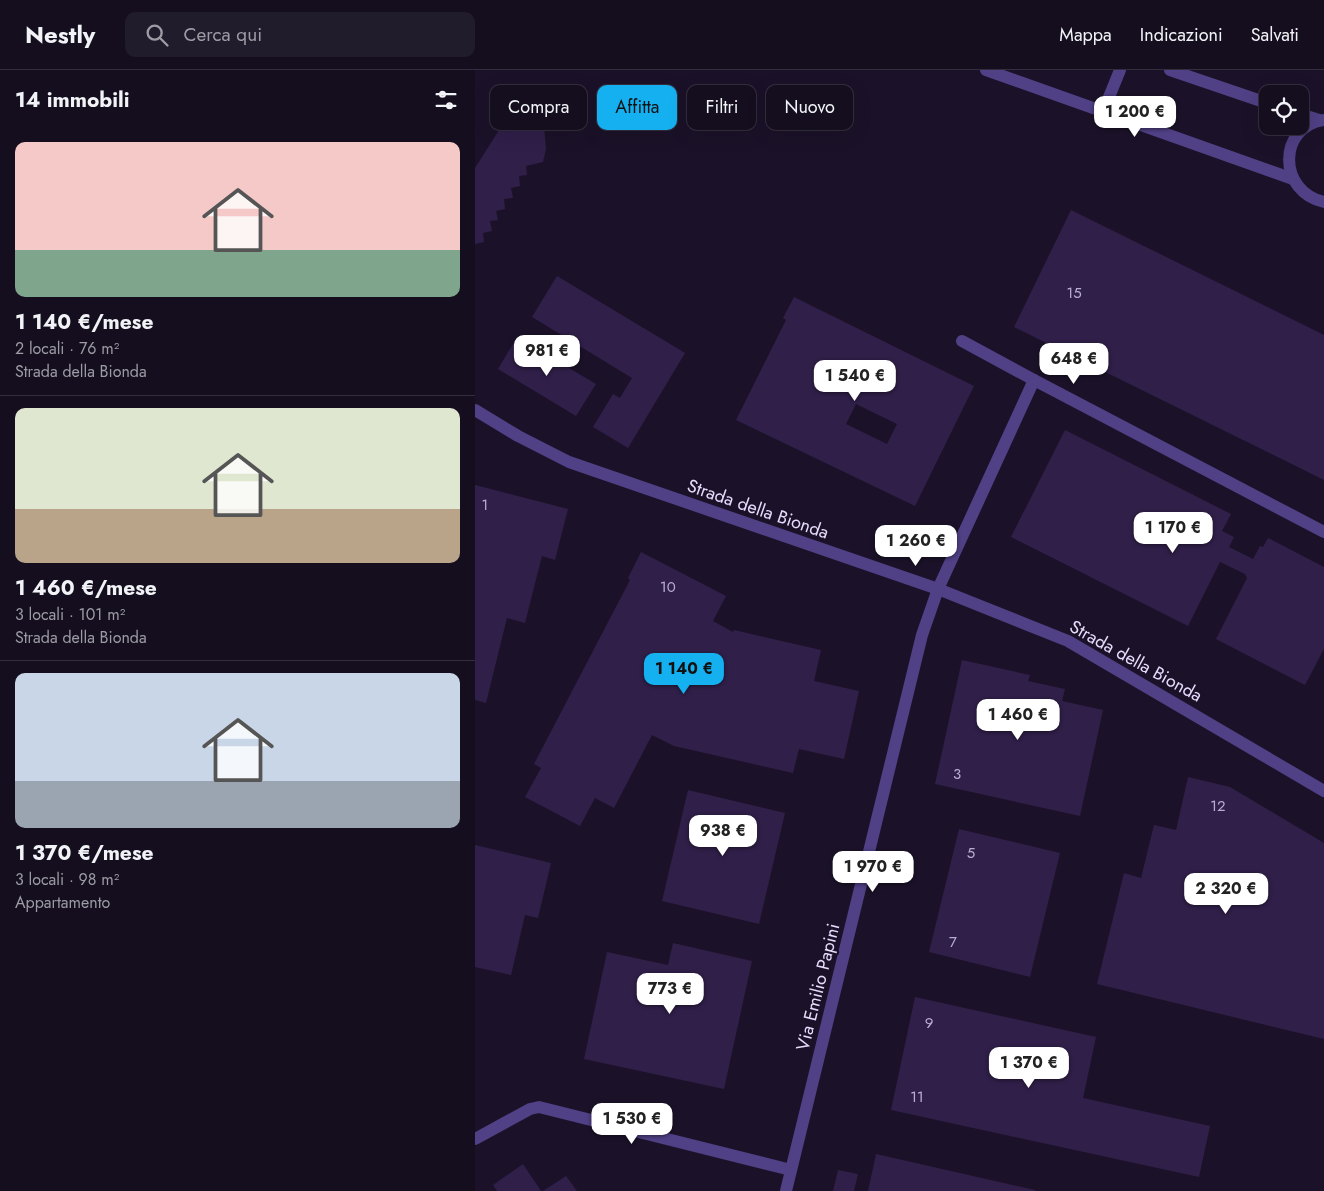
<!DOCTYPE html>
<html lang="it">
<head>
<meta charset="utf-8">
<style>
  body { margin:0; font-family:Jost,sans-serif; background:#211c2c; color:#f1f3f6; height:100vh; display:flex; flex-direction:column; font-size:19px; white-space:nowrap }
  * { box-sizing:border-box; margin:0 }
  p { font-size:16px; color:#9d9ca4 }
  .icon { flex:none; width:28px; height:28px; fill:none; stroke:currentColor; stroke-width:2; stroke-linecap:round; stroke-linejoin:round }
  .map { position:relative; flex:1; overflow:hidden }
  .drawer { display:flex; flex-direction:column; background:#140e1f; width:475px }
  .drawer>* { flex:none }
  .top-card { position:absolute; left:15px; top:15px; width:475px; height:45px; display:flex; gap:10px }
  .fabs { position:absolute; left:784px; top:15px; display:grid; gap:10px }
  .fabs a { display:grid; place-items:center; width:50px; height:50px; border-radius:10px; background:#140e1f; box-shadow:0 5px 20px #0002,0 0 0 1px #332e3d; font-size:25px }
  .price { position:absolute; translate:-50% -42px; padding:0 11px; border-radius:10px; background:#fff; color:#222; font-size:16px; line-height:32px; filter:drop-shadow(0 1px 2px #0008) }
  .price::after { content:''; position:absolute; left:50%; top:30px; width:15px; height:11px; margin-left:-8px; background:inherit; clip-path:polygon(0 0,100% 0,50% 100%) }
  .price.on { background:#15b0f0; color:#111 }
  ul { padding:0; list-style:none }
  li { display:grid; align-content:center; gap:10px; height:265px; padding:0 15px }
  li+li { border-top:1px solid #332e3d }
  li span { display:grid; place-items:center; height:155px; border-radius:10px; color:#555 }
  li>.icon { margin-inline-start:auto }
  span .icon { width:90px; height:90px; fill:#fffc; stroke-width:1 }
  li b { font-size:21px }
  h2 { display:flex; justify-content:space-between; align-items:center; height:60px; padding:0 15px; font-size:21px }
  .chip { padding:0 18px; border-radius:10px; background:#140e1f; box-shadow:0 5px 20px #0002,0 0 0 1px #332e3d; font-size:18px; line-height:45px }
  .chip.on { background:#15b0f0; color:#111 }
  header { display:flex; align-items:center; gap:30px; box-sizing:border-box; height:70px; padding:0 25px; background:#140e1f; border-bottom:1px solid #332e3d }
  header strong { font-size:24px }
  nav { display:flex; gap:28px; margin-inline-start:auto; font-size:18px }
  .search { width:350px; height:45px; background:#211c2c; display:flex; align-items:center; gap:12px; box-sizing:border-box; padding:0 18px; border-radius:10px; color:#9d9ca4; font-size:19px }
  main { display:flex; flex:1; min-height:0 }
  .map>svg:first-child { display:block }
</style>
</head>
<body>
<header>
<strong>Nestly</strong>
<div class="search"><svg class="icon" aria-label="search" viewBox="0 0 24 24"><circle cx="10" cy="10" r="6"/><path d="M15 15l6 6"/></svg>Cerca qui</div>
<nav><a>Mappa</a><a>Indicazioni</a><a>Salvati</a></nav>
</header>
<main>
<section class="drawer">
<h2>14 immobili<svg class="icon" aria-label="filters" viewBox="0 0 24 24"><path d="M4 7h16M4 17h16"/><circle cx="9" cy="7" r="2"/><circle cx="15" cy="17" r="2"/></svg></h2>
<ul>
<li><span style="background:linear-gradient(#f6c9c9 70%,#7fa58c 0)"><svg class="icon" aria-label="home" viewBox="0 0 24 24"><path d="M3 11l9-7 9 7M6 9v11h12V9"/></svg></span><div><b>1 140 €/mese</b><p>2 locali · 76 m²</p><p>Strada della Bionda</p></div></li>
<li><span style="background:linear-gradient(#dfe7d0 65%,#b9a48a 0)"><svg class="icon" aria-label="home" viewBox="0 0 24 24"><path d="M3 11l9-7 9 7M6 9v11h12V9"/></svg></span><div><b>1 460 €/mese</b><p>3 locali · 101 m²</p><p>Strada della Bionda</p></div></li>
<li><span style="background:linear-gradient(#c9d6e8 70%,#9aa5b1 0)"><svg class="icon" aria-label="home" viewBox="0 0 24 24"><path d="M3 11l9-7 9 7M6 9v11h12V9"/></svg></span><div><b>1 370 €/mese</b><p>3 locali · 98 m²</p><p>Appartamento</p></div></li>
</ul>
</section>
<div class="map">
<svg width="849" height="1121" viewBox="0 0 849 1121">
  <rect width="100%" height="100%" fill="#1b1229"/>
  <!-- building -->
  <g fill="#301f49" fill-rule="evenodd">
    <polygon points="48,42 57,44 69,56 71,79 68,92 51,96 52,105 44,106 45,116 36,118 38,128 29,129 30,139 21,141 23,150 15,151 17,161 8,163 9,172 0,174 0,98 33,46"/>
    <polygon points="596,140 849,265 849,410 539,257"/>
    <polygon points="82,206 210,283 153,378 118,357 138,324 145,328 157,308 57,247"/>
    <path d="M319 227 499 316 440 436 261 350 311 250 308 248ZM381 334 422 354 412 374 371 354Z"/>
    <polygon points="42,267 121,314 101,346 23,299"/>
    <polygon points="590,360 756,444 747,461 759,467 754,477 778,489 785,476 788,477 793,468 849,497 849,579 830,615 741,569 772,508 770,504 745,492 713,556 536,467"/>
    <polygon points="0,415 93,439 80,490 67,486 50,553 32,548 11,633 0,630"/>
    <polygon points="166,482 251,526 238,551 258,562 259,560 346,580 339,611 384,621 369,689 324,679 318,703 199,676 177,665 139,738 120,728 105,756 50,727 66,698 59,694 155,510 153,508"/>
    <polygon points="487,590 555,605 553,611 590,619 587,631 628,640 605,746 460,714"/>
    <polygon points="713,707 755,717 849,773 849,969 622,914 649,803 666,808 679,755 701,760"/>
    <polygon points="213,720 310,743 284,854 187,831"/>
    <polygon points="484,759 585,783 555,907 454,882"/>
    <polygon points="0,775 76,793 63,848 50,845 36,905 0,897"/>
    <polygon points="198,873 277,891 249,1019 109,989 132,882 193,895"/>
    <polygon points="440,927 621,967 608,1028 735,1056 724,1107 416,1040"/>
    <polygon points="401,1084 560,1120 560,1121 393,1121"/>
    <polygon points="48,1094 66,1121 22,1121 18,1115"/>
    <polygon points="363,1100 383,1104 379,1121 358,1121"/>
    <polygon points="91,1106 102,1121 68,1121"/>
  </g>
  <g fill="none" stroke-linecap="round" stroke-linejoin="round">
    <!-- minor -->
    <g stroke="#504085" stroke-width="12">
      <polyline points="511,0 818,109"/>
      <polyline points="695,0 792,33"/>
      <polyline points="628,42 645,0"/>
      <polyline points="825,44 844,50"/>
      <path d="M849 50C802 57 803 122 849 132"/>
      <polyline points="487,271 559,310"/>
      <polyline points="0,340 43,366 94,392 463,519 593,571 849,721"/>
      <polyline points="0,1069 55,1039 64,1037 316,1100"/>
      <polyline points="311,1121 447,565 463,519 559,310 849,462"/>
    </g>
  </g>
  <g text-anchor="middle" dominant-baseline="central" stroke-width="4.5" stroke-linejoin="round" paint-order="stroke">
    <!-- number labels -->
    <g font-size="15" fill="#b8add0">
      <text x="599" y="223">15</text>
      <text x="10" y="435">1</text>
      <text x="193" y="517">10</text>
      <text x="482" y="704">3</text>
      <text x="743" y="736">12</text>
      <text x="496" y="783">5</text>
      <text x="478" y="872">7</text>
      <text x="454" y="953">9</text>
      <text x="442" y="1027">11</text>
    </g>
    <!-- street labels -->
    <g font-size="18" fill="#e6dcfd" stroke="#1b1229">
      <text transform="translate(283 439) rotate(19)">Strada della Bionda</text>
      <text transform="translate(661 591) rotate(29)">Strada della Bionda</text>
      <text transform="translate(343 917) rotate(-76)">Via Emilio Papini</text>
    </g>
  </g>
</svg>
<div class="fabs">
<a><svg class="icon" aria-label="locate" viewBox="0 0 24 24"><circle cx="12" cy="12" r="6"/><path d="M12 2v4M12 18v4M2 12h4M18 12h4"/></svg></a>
</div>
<b class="price" style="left:660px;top:68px">1 200 €</b>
<b class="price" style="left:72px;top:307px">981 €</b>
<b class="price" style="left:599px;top:315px">648 €</b>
<b class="price" style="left:380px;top:332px">1 540 €</b>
<b class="price" style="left:698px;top:484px">1 170 €</b>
<b class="price" style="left:441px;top:497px">1 260 €</b>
<b class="price on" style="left:209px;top:625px">1 140 €</b>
<b class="price" style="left:543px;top:671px">1 460 €</b>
<b class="price" style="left:248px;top:787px">938 €</b>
<b class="price" style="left:398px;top:823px">1 970 €</b>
<b class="price" style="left:751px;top:845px">2 320 €</b>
<b class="price" style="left:195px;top:945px">773 €</b>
<b class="price" style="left:554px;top:1019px">1 370 €</b>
<b class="price" style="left:157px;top:1075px">1 530 €</b>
<div class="top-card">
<a class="chip">Compra</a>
<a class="chip on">Affitta</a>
<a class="chip">Filtri</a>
<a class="chip">Nuovo</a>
</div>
</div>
</main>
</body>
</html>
